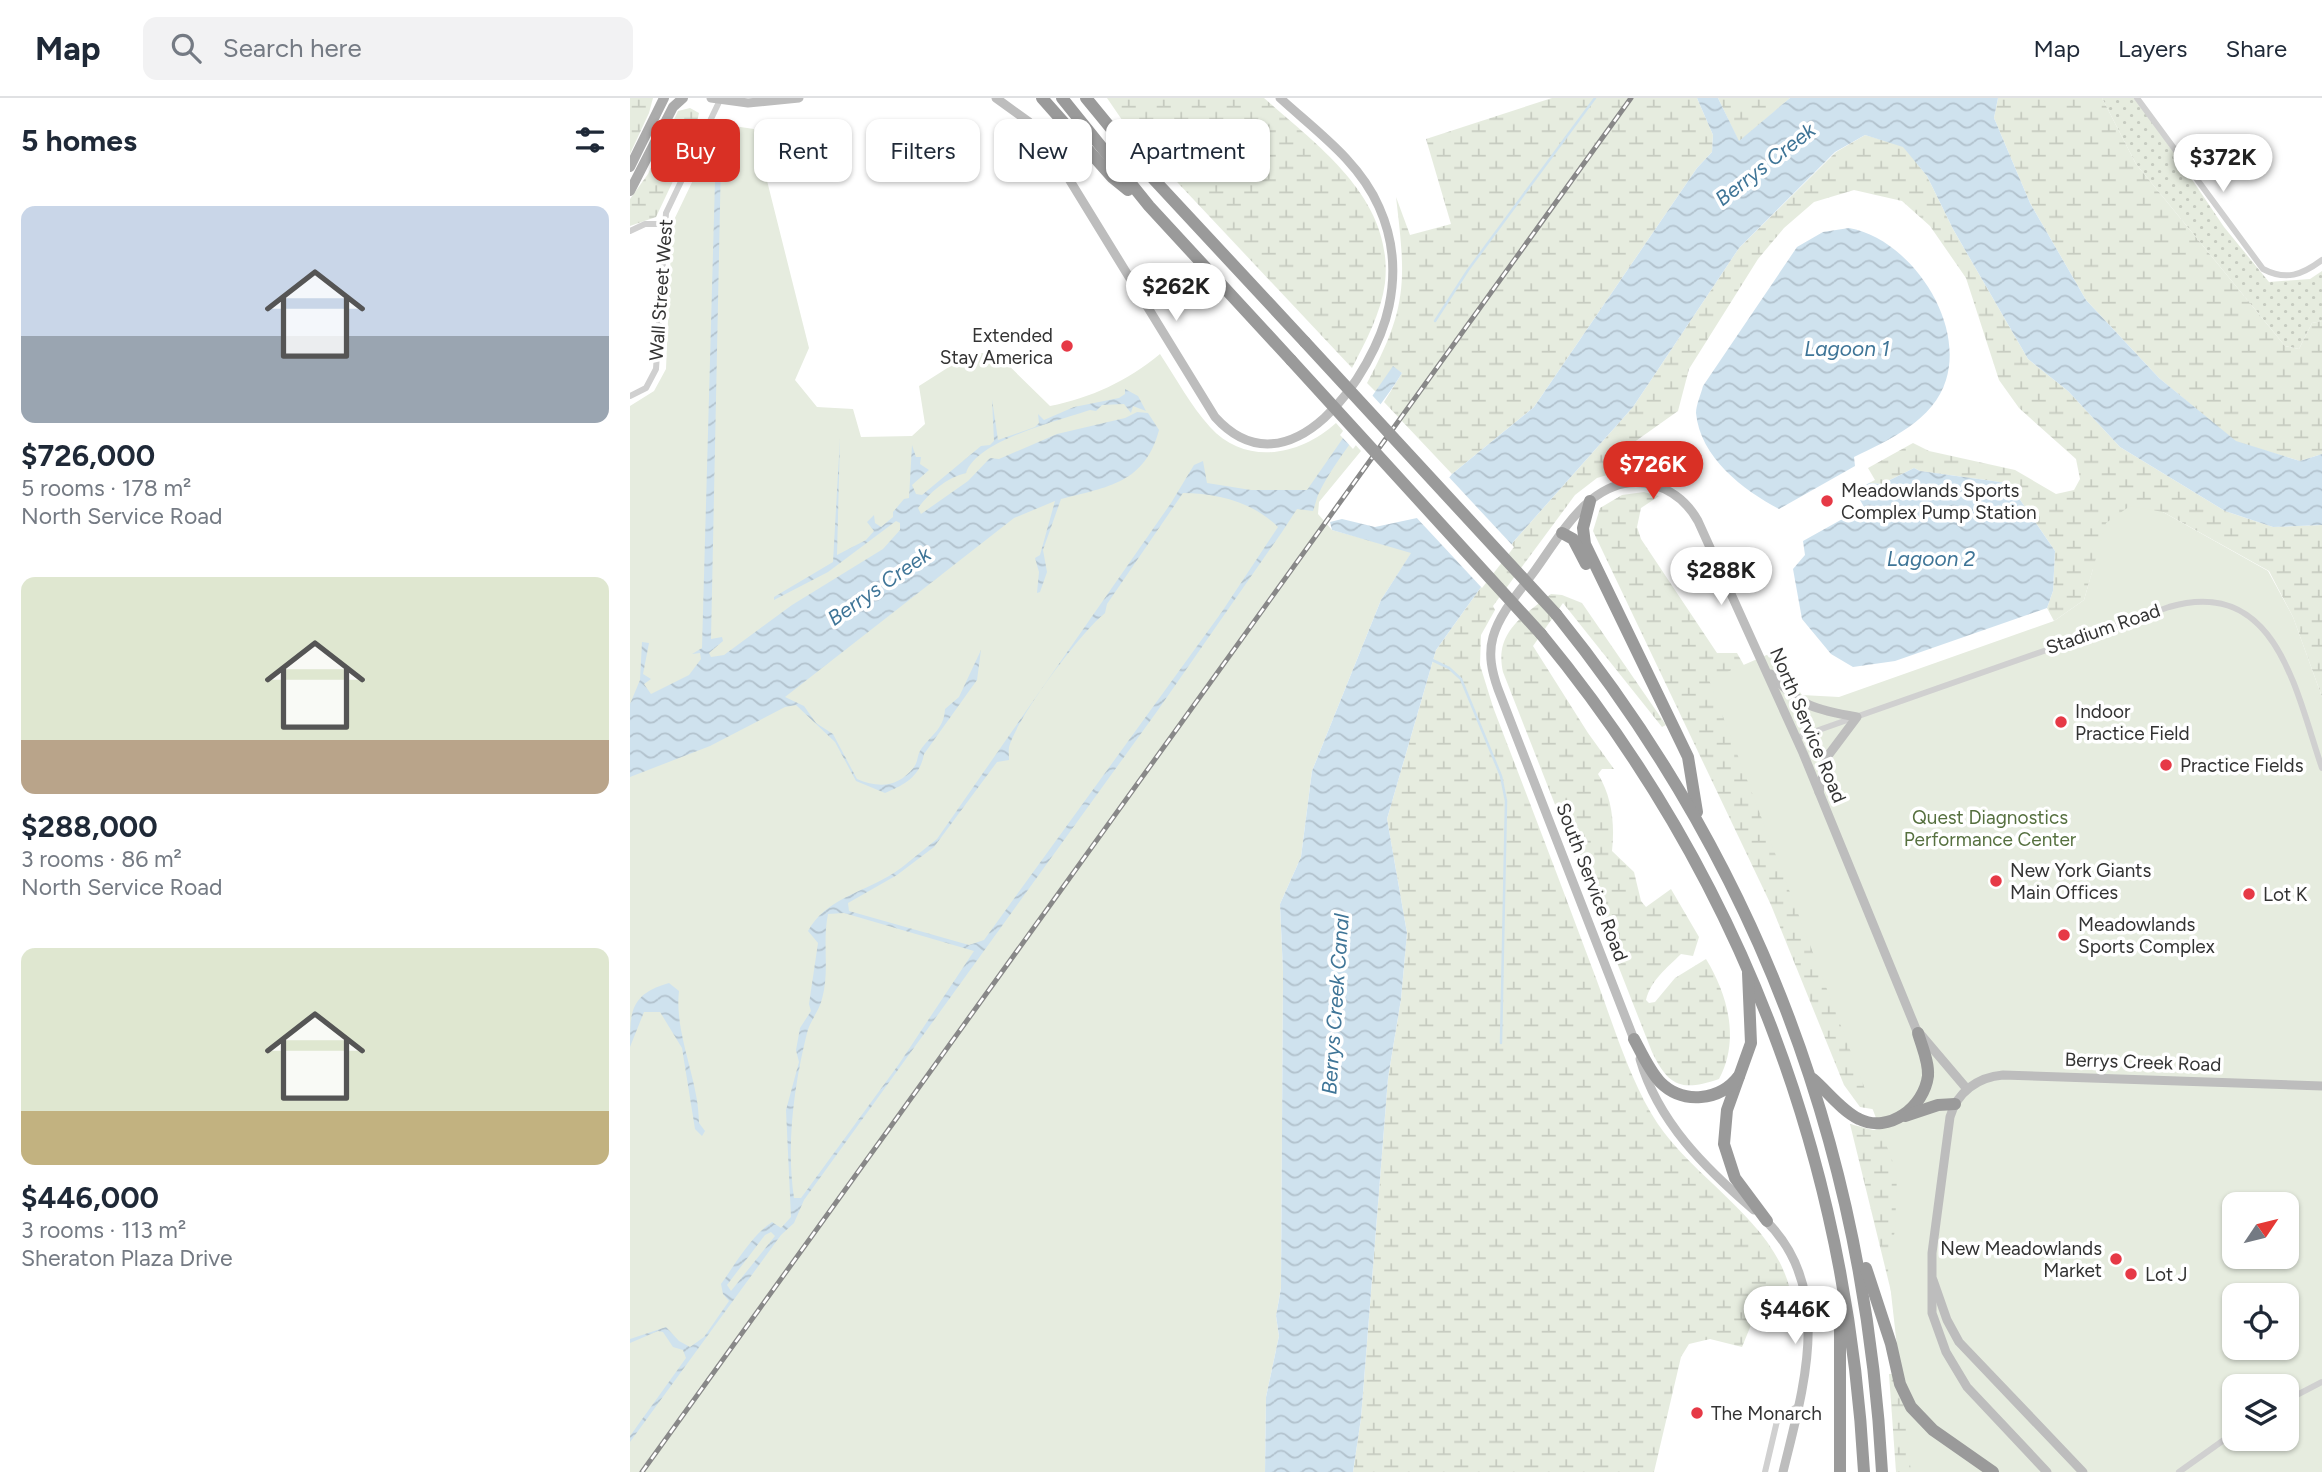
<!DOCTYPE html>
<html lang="en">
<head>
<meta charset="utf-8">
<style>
  body { margin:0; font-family:Figtree,sans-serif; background:#f2f2f3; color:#1f2937; height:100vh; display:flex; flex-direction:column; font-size:26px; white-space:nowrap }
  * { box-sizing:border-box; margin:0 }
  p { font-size:23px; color:#747a83 }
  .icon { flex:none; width:38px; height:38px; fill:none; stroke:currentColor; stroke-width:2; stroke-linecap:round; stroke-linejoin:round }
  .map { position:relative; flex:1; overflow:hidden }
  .panel { display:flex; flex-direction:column; background:#fff; width:630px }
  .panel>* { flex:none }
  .top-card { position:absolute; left:21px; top:21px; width:665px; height:63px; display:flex; gap:14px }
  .needle { width:46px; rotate:55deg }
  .fabs { position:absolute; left:1592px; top:1094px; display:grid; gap:14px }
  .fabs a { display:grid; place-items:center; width:77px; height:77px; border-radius:14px; background:#fff; box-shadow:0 2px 5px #0004; font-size:35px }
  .price { position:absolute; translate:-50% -60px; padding:0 16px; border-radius:24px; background:#fff; color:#222; font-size:23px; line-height:46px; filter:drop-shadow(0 2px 4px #0008) }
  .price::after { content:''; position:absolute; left:50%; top:42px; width:21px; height:16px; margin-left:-10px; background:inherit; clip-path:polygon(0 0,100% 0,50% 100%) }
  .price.current { background:#d93025; color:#fff }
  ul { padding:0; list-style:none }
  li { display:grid; align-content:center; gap:14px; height:371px; padding:0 21px }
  li span { display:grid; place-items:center; height:217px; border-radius:14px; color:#555 }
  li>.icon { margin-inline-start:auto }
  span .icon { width:126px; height:126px; fill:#fffc; stroke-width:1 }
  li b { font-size:30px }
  h2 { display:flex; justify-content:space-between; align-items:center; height:84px; padding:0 21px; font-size:30px }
  .chip { padding:0 24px; border-radius:14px; background:#fff; box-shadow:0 2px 5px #0004; font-size:24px; line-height:63px }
  .chip.current { background:#d93025; color:#fff }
  header { display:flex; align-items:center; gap:42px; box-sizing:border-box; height:98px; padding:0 35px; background:#fff; border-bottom:2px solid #e0e1e3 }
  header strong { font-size:33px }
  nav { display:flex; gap:38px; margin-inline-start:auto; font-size:24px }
  .search { width:490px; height:63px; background:#f2f2f3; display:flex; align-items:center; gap:18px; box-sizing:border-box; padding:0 24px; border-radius:14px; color:#747a83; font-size:26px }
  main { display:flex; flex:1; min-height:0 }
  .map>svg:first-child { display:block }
</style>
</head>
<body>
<header>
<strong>Map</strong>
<div class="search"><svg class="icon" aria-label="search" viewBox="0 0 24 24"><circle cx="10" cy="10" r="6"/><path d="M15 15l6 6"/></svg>Search here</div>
<nav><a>Map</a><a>Layers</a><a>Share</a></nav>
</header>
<main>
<section class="panel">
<h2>5 homes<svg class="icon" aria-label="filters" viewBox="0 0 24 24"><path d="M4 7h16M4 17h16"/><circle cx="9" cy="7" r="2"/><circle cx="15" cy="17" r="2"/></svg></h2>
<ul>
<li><span style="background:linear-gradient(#c9d6e8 60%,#9aa5b1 0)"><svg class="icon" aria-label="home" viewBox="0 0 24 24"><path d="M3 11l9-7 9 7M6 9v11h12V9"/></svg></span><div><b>$726,000</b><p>5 rooms · 178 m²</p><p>North Service Road</p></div></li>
<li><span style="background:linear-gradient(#dfe7d0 75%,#b9a48a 0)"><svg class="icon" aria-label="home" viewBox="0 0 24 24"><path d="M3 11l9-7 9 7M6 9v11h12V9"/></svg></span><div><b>$288,000</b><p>3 rooms · 86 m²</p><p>North Service Road</p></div></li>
<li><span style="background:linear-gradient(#dfe7d0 75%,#c2b280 0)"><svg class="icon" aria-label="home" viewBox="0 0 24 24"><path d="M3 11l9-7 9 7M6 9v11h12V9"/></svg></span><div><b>$446,000</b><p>3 rooms · 113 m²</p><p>Sheraton Plaza Drive</p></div></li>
</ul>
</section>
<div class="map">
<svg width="1692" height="1374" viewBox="0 0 1692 1374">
  <defs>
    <pattern id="grass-dots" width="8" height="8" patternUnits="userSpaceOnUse" patternTransform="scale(1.75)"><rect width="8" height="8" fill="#e6ecdf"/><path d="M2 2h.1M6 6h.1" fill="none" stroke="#c6cbc0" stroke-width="1.8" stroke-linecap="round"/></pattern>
    <pattern id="wetland-marsh" width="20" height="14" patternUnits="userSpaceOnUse" patternTransform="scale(1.75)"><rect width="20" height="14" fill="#e6ecdf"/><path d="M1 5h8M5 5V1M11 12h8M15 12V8" fill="none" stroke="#c6cbc0"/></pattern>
    <pattern id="water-waves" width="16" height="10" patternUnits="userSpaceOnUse" patternTransform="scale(1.75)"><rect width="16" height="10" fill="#cfe2ee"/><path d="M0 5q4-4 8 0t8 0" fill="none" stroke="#b2c2cd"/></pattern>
  </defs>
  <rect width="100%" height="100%" fill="#fff"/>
  <!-- grass -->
  <polygon fill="url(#grass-dots)" points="1472,0 1507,0 1594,129 1639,184 1680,181 1692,173 1692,223 1682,225 1669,251 1655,248 1506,66"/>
  <!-- wetland -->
  <g fill="url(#wetland-marsh)">
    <polygon points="0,0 23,0 19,15 0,56"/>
    <path d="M477 0H634C689 49 764 101 755 185 751 215 736 243 722 270L501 35Z"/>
    <path d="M922 0H1067L1083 37 1082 54 1067 70 904 309 822 376 754 304 772 275 763 269 746 294 737 285C778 209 776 183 766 99L780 137 821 126 796 41Z"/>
    <polygon points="1088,0 1160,0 1109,44"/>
    <polygon points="1368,0 1472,0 1506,66 1655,248 1669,251 1682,225 1692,223 1692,356 1670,363 1606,344 1529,280 1456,202 1400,105 1364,20"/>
    <polygon points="60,10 69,15 63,41 26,119 0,128 0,101 18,76 48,13"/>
    <path d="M1235 37 1273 48 1297 78 1323 131 1398 261 1438 293 1490 349 1595 413 1643 429 1692 427V599L1663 519 1639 473 1533 414 1463 471 1454 502 1424 523 1417 510 1423 493 1425 453 1384 393 1375 385 1363 383 1290 373 1284 370 1252 386 1239 385 1245 382 1238 370 1283 345 1299 353 1385 372 1426 396 1444 392 1450 381 1446 361 1389 310 1369 282 1336 180 1300 128 1272 103 1224 92 1184 104 1154 130 1128 161 1059 271 1048 313 986 357 994 372 967 380 945 397 863 508 865 512 851 537 850 567 863 609C896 695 929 781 961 867 980 916 995 970 1021 1015 1060 1084 1160 1127 1163 1214L1126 1215 1112 1249 1080 1241 1059 1246 1051 1259 1024 1374H723L731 1320 758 980 771 901 777 835 757 721 806 552 884 443 1003 309 1109 150 1206 54Z"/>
    <polygon points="1014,394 1029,398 1011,410 1007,429 1011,441 1087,555 1107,555 1132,599 1248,1012 1230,1009 1214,987 1141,807 963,433 970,410 992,397"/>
    <path d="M921 496 932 497 952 505 1036 627 1032 629 933 505 903 548 958 635 984 671H972L968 676C982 699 985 726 982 753L1004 774 1011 803 1016 809 1041 791 1069 839 1063 858 1051 856C1037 870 1021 882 1016 902L1019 905 1025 904 1045 880 1076 861C1098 897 1110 942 1089 981 1053 993 1039 990 1022 954L873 574C864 534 893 518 921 496Z"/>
    <polygon points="1220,1026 1243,1032 1271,1027 1280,1271"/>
    <polygon points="1259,1276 1263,1276 1350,1374 1266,1374"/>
  </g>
  <!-- park -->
  <g fill="#e6ecdf" fill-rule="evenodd">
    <path d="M90 26 124 31 179 250 165 282 187 309 223 311 231 339 282 338 295 326 289 288 341 255H366L420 308C461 300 497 283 530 256 546 280 560 307 580 329 616 369 671 357 706 325L731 353 689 404 688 416 702 432 782 454 751 502 682 673 671 759 650 806 653 874 651 1190 646 1218 649 1238 636 1299 635 1374H0V308L24 293 36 271 42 126Z"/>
    <path d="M1500 408 1533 414 1638 473 1663 519 1692 599V1374H1281L1258 1168 1265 1132 1267 1075 1079 582 1148 552 1160 580 1172 597 1209 599 1424 523 1454 502 1476 425ZM1605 1106H1657V1158H1605ZM1605 1197H1657V1250H1605ZM1605 1288H1657V1340H1605Z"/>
  </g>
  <!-- water -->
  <g fill="url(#water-waves)" fill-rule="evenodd">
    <polygon points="1067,0 1088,0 1109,43 1160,0 1368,0 1364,20 1400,105 1456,202 1529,280 1606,343 1670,363 1692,356 1692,427 1643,429 1595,413 1490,349 1438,293 1398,261 1323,131 1297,78 1273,49 1235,37 1205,54 1109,150 1003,309 884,443 806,552 757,721 777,835 771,901 758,980 731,1320 723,1374 635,1374 636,1299 649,1238 646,1218 651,1190 653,874 650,806 671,759 682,673 751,502 781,455 702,432 700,424 712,421 745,429 787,420 822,376 904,309 1067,70 1082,54 1083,37"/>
    <path d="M86 47H93L96 50 91 61 81 541 92 539 93 543 79 555 81 559 94 557 162 507 253 451 270 432V425L266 423 198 474 144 502V499L203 464 210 340 207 457 236 442 244 433 237 424 244 417 245 425 251 429 263 419V414L274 401 279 400 282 347 286 359H291L290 366 299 372 282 387 286 396 292 397 351 348 360 347 364 343 362 301 368 342 405 329 409 325 408 316 414 322 444 309 489 300 495 296V291L508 298 516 313 503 308 501 315 494 306 472 307 466 313 460 312C428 323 347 342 336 375 316 380 300 394 288 410L291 416 338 383 360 360 369 361 427 336 495 320 507 314 518 315 529 332C515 385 478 389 431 401L413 452 417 474 410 494 407 495 409 474 405 460 410 457 425 403 384 420 155 599 174 608 186 625 203 636 227 681C248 690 268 690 284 669 288 664 287 658 290 653 300 637 314 632 315 611L329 599 351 552 347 582 294 656C290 679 274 687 255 695L226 683 205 644 166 607 155 609 80 648 0 679V606L10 582 12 544 19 545 13 576 21 581 14 586 21 596 59 577 71 561 70 555 62 556 72 550Z"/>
    <path d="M1219 130C1278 140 1335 221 1316 282 1304 322 1259 342 1224 359L1225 368 1149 411C1113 392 1070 359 1066 315 1066 307 1071 296 1073 288L1167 149 1193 134Z"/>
    <path d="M763 268 772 275C747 316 709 353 688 397 686 402 685 408 683 413L667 411 652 434 528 612 174 1102 164 1125 151 1137 0 1344V1338L56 1260 53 1252 43 1249 33 1234 28 1233 0 1245V1241L36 1229 49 1243 60 1249 74 1239 99 1203 93 1196 91 1186C106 1165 121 1138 142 1124L151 1130 161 1119 156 1012 169 964 166 952 170 930 181 913 179 906 188 845 178 833C195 802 230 795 259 778 276 768 291 753 307 741L541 405 564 367 573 363 577 385 621 392H677ZM553 395C587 395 623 404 648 429L591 515 354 842 339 847 219 813 218 805 267 777 304 749 367 664 379 662C379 657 378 650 380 646 390 616 451 534 475 515L477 506ZM214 815 344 853 269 966 171 1100H164C156 1047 164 987 177 935 180 923 189 913 192 901 200 873 192 845 198 816ZM141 1134 145 1138 101 1193 97 1187 135 1137Z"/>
    <polygon points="1284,370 1290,373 1363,383 1375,385 1384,393 1425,453 1423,493 1417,510 1265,563 1223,569 1201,556 1172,521 1163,471 1175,457 1173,443 1234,409 1225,393 1239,385 1252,386"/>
    <path d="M39 885 49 893C44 936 69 982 69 1025L75 1033 72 1038 65 1031 52 950 30 914H14L0 949C0 914 0 896 39 885Z"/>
  </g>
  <!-- pier -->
  <g fill="#fff">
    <polygon points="741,296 754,310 723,351 710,337"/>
    <polygon points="817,377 884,449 852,490 784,417"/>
  </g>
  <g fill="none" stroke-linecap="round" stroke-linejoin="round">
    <!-- stream -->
    <g stroke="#cfe2ee" stroke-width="2.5">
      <polyline points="805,223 838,172 965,0"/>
      <polyline points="800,561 819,570 831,581 871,678 876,703 871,945"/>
    </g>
    <!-- street -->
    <g stroke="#d0d0d0" stroke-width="6">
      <path d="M1507 0 1633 171C1656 183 1672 177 1692 162"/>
      <polyline points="0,133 15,126 34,126"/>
      <polyline points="0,298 16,290 26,271 36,115 90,2"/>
      <path d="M1166 640 1539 509C1647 477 1666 595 1692 670"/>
      <polyline points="1657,1302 1692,1284"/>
      <polyline points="1135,1374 1147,1323 1169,1307"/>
      <polyline points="1549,1374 1605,1334"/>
    </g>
    <!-- secondary -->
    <g stroke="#bdbdbd" stroke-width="9">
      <polyline points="81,0 118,5 169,0"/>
      <path d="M366 0 399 24 423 55 585 319C659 401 745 276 759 208 766 175 763 140 749 109 729 63 686 33 650 0"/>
      <path d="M1141 576C1169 608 1186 612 1227 619L1197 659 1189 694"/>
      <path d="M1005 944 868 591C862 574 858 557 863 539 870 514 891 492 906 471 934 432 966 371 1024 387 1044 393 1058 405 1068 423L1173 655 1286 931 1337 991"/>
      <path d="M1010 961C1028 1024 1075 1070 1124 1112"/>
      <path d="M1134 1121C1206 1189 1173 1291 1153 1374"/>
      <polyline points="1303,1182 1317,1222 1329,1244 1453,1374"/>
      <path d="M1417 1374 1337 1289 1316 1254 1302 1215V1155L1320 1019C1327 994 1348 979 1373 977L1692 988"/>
    </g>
    <!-- primary -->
    <g stroke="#ababab" stroke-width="10">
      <polyline points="0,69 34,0"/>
      <polyline points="0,93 43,9 53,0"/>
    </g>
    <!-- highway -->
    <g stroke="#9a9a9a" stroke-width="12">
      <polyline points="412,0 482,79 498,92"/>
      <polyline points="432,0 519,108 661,262"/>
      <polyline points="456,0 516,73 675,244"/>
      <polyline points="960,403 953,430 955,446 1058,659 1067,714"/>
      <polyline points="932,435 943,441 956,466"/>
      <path d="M926 516C1128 766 1235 1053 1252 1374"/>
      <path d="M911 536C1111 778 1217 1062 1234 1374"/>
      <polyline points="1118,875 1121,945 1097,1012 1094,1046 1105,1080 1137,1123"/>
      <path d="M1004 941C1012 956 1019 972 1030 984 1053 1007 1090 1003 1109 978"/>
      <path d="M1183 981C1197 993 1212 1013 1229 1021 1259 1036 1294 1009 1298 978 1299 964 1292 949 1288 935"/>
      <polyline points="1275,1018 1308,1007 1325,1006"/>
      <polyline points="1236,1170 1261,1246 1270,1286 1281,1309 1303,1332 1363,1374"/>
      <polyline points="1210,1374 1210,1217"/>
    </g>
    <defs>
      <polyline id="rail" points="12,1374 1001,0"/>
    </defs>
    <!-- rail casing -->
    <use href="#rail" stroke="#888" stroke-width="5"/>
    <!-- rail -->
    <use href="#rail" stroke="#fff" stroke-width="2.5" stroke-dasharray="8" stroke-linecap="butt"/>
    <!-- highway-bridge -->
    <g stroke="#9a9a9a" stroke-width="12">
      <polyline points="675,244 926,516"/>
      <polyline points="661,262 911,536"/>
    </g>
  </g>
  <!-- markers -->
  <g fill="#e63946" stroke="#fff" stroke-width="2.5">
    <circle cx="437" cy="248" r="7"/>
    <circle cx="1197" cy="403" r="7"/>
    <circle cx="1431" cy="624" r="7"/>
    <circle cx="1536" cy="667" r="7"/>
    <circle cx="1366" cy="783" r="7"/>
    <circle cx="1619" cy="796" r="7"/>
    <circle cx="1434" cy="837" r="7"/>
    <circle cx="1486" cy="1161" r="7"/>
    <circle cx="1501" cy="1176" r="7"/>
    <circle cx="1067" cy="1315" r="7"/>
  </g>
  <g text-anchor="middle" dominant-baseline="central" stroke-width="7" stroke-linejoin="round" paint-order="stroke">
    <!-- street labels -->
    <g font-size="19" fill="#333" stroke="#fff">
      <text transform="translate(31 192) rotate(-86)">Wall Street West</text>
      <text transform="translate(1473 531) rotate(-19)">Stadium Road</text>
      <text transform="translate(1178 627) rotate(67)">North Service Road</text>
      <text transform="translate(962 784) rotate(69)">South Service Road</text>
      <text transform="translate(1513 964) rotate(2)">Berrys Creek Road</text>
    </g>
    <!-- poi labels -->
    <g font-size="19" fill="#333" stroke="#fff" text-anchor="start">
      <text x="423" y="237" text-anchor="end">Extended<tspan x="423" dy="22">Stay America</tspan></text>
      <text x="1211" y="392">Meadowlands Sports<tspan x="1211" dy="22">Complex Pump Station</tspan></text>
      <text x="1445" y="613">Indoor<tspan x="1445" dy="22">Practice Field</tspan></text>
      <text x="1550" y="667">Practice Fields</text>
      <text x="1380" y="772">New York Giants<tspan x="1380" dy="22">Main Offices</tspan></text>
      <text x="1633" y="796">Lot K</text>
      <text x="1448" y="826">Meadowlands<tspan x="1448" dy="22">Sports Complex</tspan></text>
      <text x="1472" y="1150" text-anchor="end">New Meadowlands<tspan x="1472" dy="22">Market</tspan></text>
      <text x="1515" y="1176">Lot J</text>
      <text x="1081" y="1315">The Monarch</text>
    </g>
    <!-- park labels -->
    <g font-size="19" fill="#56703f" stroke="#fff">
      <text x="1360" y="719">Quest Diagnostics<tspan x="1360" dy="22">Performance Center</tspan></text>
    </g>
    <!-- water labels -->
    <g font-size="21" font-style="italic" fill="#3f7597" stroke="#fff">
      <text transform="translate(1135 66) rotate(-38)">Berrys Creek</text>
      <text x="1217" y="250">Lagoon 1</text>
      <text x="1301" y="460">Lagoon 2</text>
      <text transform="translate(249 488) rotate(-35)">Berrys Creek</text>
      <text transform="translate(705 906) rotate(-86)">Berrys Creek Canal</text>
    </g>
  </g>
</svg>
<div class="fabs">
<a><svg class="needle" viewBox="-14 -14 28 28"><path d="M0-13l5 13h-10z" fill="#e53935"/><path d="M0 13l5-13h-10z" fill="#747a83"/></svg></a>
<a><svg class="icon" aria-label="locate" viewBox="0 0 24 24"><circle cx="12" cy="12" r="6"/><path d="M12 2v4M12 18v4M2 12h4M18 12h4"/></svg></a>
<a><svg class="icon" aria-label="layers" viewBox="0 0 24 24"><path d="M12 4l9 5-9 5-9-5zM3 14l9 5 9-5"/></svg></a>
</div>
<b class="price" style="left:1593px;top:96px">$372K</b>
<b class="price" style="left:546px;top:225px">$262K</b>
<b class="price current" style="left:1023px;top:403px">$726K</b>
<b class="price" style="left:1091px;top:509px">$288K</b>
<b class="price" style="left:1165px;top:1248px">$446K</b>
<div class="top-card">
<a class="chip current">Buy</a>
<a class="chip">Rent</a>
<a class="chip">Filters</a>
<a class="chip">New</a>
<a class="chip">Apartment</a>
</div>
</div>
</main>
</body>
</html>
